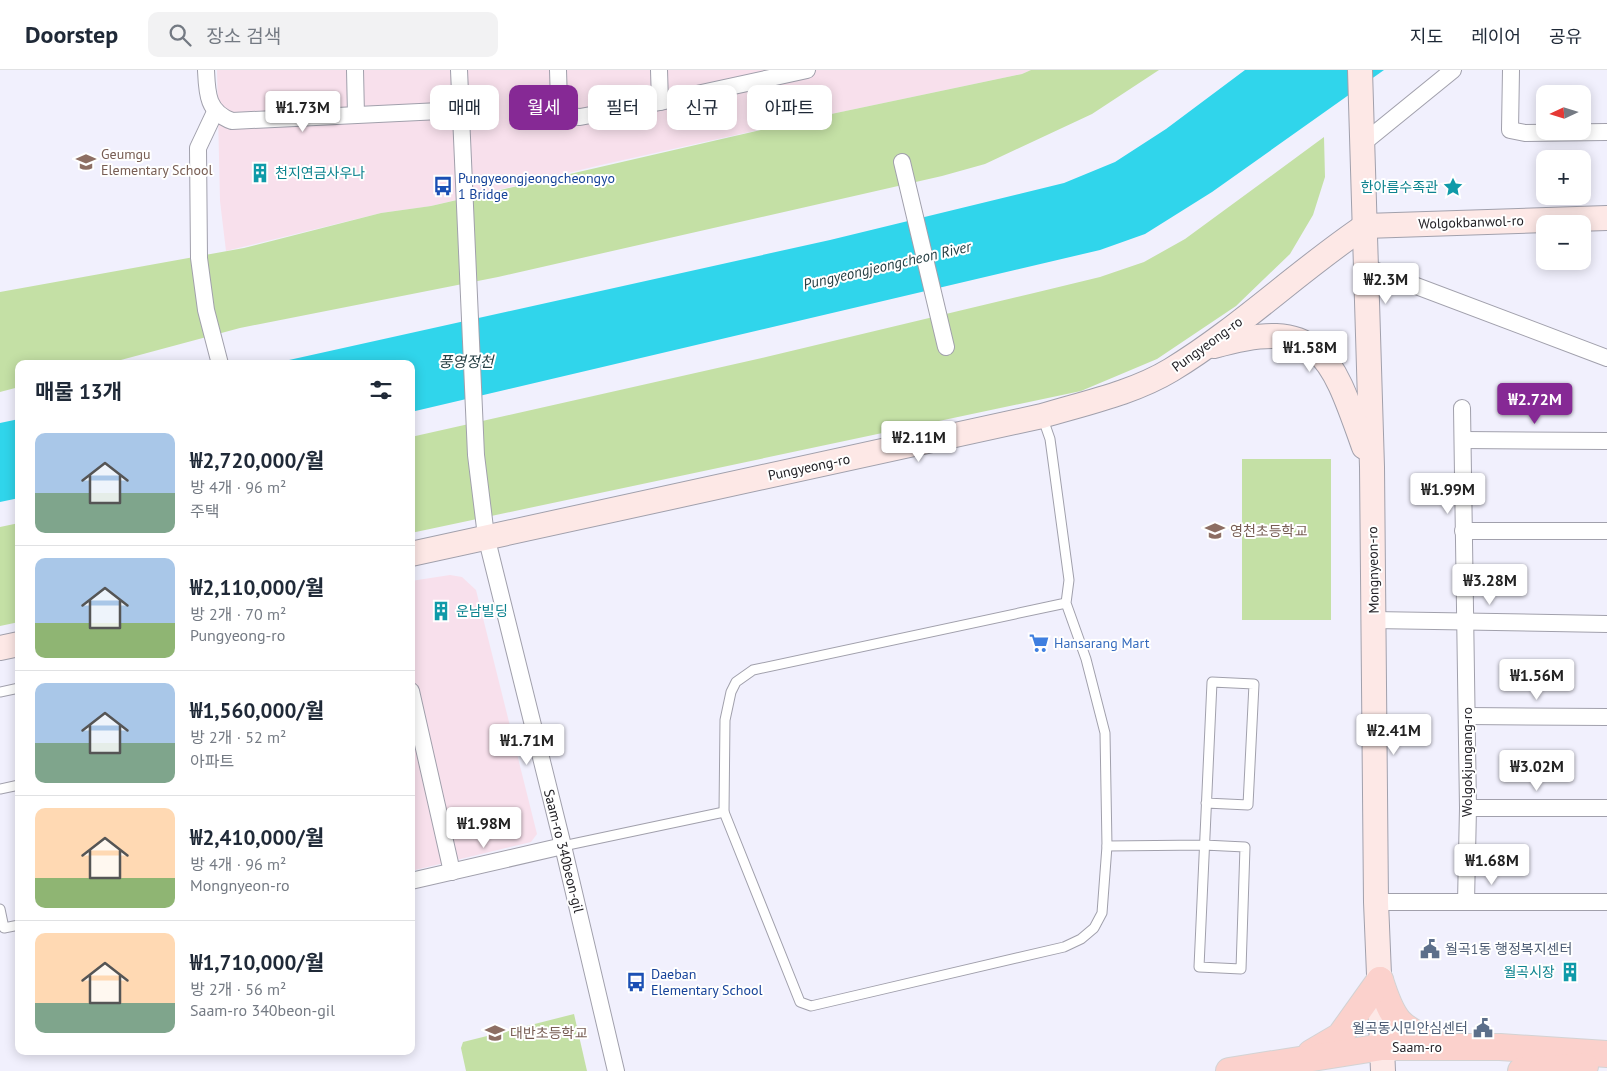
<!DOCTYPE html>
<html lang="ko">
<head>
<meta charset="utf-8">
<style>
  body { margin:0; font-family:"PT Sans","Noto Sans KR",sans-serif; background:#f2f2f3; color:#1f2937; height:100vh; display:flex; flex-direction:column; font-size:19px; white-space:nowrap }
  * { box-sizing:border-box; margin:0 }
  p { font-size:16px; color:#747a83 }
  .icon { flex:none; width:28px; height:28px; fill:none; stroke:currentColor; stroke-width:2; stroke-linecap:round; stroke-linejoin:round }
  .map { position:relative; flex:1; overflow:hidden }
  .panel { position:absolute; left:15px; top:290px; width:400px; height:695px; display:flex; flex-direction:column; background:#fff; border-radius:10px; box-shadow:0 2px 12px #0003 }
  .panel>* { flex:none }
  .guide { position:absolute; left:430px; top:15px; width:475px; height:45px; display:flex; gap:10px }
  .needle { width:32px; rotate:266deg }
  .fabs { position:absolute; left:1536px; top:15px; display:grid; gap:10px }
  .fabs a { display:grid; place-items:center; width:55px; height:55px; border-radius:10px; background:#fff; box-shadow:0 2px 12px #0003; font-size:25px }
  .price { position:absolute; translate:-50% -42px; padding:0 11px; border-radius:5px; background:#fff; color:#222; font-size:16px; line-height:32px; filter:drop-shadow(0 1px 2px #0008) }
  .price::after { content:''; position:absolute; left:50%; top:30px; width:15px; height:11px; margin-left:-8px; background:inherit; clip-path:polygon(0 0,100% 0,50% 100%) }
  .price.active { background:#862995; color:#fff }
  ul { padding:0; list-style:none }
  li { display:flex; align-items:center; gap:15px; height:125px; padding:0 20px }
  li+li { border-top:1px solid #e0e1e3 }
  li span { display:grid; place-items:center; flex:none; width:140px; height:100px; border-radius:10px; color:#555 }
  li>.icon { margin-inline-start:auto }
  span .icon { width:60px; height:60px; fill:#fffc; stroke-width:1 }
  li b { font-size:21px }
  h2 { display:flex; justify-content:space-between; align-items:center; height:60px; padding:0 20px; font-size:21px }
  .tag { padding:0 18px; border-radius:10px; background:#fff; box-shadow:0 2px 12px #0003; font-size:18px; line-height:45px }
  .tag.active { background:#862995; color:#fff }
  header { display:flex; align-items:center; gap:30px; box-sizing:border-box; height:70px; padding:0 25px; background:#fff; border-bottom:1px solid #e0e1e3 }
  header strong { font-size:24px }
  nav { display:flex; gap:28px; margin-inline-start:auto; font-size:18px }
  .search { width:350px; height:45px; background:#f2f2f3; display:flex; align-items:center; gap:12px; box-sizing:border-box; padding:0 18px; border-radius:10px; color:#747a83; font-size:19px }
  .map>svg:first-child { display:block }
</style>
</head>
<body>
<header>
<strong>Doorstep</strong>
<div class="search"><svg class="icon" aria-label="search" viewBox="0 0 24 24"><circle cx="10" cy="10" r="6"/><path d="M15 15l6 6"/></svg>장소 검색</div>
<nav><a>지도</a><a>레이어</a><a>공유</a></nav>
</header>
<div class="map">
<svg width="1607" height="1001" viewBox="0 0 1607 1001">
  <rect width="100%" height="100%" fill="#f1f0fd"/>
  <!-- commercial -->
  <g fill="#f8e0ec">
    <polygon points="217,0 1031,0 1022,4 817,47 601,95 431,136 381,143 226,181 220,131"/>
    <polygon points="450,505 462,507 476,520 537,764 531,772 411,801 411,511"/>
  </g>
  <!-- green -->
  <g fill="#c4e0a5">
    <polygon points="1031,0 1159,0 1092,44 985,94 942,106 498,207 240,258 106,294 19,294 19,317 0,322 0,222 244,178 381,143 431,136 817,47 1022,4"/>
    <polygon points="1324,67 1325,107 1313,145 1290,184 1236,236 1157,289 1081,321 411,463 411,367 766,287 1034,223 1100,207 1144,192 1185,169"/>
    <rect x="1242" y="389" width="89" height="161"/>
    <polygon points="19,453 19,552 0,556 0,457"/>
    <polygon points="574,944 587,1001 466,1001 461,978 463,972"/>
  </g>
  <!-- water -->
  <g fill="#30d5eb">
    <polygon points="1245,0 1384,0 1212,122 1145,164 1100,180 411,342 411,294 271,294 830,170 1064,113 1115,92 1166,59"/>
    <polygon points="19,349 19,428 0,432 0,353"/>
  </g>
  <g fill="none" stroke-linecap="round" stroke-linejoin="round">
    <defs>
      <g id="lane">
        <polyline points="1042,346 1050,369 1069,510 1066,533 1086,589 1105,663 1107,776 1102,843 1094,858 1081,869 1064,877 811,936 800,932 724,742 725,650 731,622 736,612 753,600 1066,533"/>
        <polyline points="0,622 19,618"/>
        <polyline points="0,719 19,715"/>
        <polyline points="563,776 724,742"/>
        <polyline points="1107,776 1204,775 1245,777 1241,899 1199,897 1212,612 1254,614 1248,735 1206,733"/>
        <polyline points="0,839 4,858 19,855"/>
      </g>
      <g id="street">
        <path d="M206 0C207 23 207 42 232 51L461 40"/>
        <polyline points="355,0 356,45"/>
        <polyline points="459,0 476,385 486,466 563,776 616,1001"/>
        <polyline points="558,0 559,32 567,46 580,47 660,32 807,0"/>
        <polyline points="659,0 660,32"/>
        <polyline points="1511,0 1510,60 1525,63 1607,62"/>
        <polyline points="215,42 198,78 199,188 206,240 220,294"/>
        <polyline points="1362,74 1453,0"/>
        <polyline points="902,92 946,277"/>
        <polyline points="1366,197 1607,288"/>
        <polyline points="1462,338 1468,738 1466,832"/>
        <polyline points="1463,370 1607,371"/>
        <polyline points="1463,461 1607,461"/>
        <polyline points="1373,550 1607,554"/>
        <polyline points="411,621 452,802"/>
        <polyline points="1467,646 1607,647"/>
        <polyline points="1468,738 1607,738"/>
        <polyline points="411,811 563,776"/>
        <polyline points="1376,832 1607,832"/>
      </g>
      <g id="secondary">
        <polyline points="1360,0 1372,397 1376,832 1383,1001"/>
        <path d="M1214 276C1320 245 1332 287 1364 377"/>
        <path d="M411 484 1042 346C1085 333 1133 323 1171 300 1240 258 1298 201 1365 156L1607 148"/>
        <polyline points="0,578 19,574"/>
      </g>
      <g id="primary">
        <path d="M1380 910C1393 951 1398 957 1437 974"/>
        <polyline points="1311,983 1340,966 1380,910"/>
        <polyline points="1229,1001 1382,977 1500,977 1607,984"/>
        <polyline points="1521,1001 1585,996"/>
      </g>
    </defs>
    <!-- lane casing -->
    <use href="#lane" stroke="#a1a0ac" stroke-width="11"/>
    <!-- street casing -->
    <use href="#street" stroke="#a1a0ac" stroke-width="18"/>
    <!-- secondary casing -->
    <use href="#secondary" stroke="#a1a0ac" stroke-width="26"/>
    <!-- primary casing -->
    <use href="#primary" stroke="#d3d3d4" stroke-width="28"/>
    <!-- lane -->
    <use href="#lane" stroke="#fff" stroke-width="9"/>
    <!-- street -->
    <use href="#street" stroke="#fff" stroke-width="16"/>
    <!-- secondary -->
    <use href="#secondary" stroke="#fde8e6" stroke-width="24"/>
    <!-- primary -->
    <use href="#primary" stroke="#fbd1cc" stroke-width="26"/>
  </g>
  <!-- icons -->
  <defs>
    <symbol id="school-bare" viewBox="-9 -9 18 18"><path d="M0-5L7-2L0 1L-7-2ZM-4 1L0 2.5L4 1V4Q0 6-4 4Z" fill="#8d6e63" stroke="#fff" stroke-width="2.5" paint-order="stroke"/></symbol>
    <symbol id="building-bare" viewBox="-9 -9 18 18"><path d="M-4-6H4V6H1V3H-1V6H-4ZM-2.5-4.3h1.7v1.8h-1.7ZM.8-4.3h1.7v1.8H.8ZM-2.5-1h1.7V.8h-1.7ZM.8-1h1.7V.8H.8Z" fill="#0f9aa8" stroke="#fff" stroke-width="2.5" paint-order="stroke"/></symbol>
    <symbol id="bus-bare" viewBox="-9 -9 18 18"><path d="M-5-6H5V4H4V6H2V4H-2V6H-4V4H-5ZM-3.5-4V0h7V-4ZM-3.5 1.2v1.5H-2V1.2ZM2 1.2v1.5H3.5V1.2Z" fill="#1a4fb4" stroke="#fff" stroke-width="2.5" paint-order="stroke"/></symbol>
    <symbol id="sight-bare" viewBox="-9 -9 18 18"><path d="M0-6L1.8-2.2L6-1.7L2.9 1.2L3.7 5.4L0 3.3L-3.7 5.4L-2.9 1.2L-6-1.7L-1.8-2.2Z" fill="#0f9aa8" stroke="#fff" stroke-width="2.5" paint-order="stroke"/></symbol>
    <symbol id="supermarket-bare" viewBox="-9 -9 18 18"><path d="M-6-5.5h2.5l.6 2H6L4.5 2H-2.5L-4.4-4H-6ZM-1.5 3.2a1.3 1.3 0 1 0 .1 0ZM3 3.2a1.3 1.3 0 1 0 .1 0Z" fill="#3f7fe0" stroke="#fff" stroke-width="2.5" paint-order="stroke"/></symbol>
    <symbol id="civic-bare" viewBox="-9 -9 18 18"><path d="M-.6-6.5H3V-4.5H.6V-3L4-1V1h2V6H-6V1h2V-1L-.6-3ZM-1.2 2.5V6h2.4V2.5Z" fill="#5c6f8a" stroke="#fff" stroke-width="2.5" paint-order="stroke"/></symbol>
  </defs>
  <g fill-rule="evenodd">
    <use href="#school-bare" x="72" y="78" width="28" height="28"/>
    <use href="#building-bare" x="246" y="89" width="28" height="28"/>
    <use href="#bus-bare" x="429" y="102" width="28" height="28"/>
    <use href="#sight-bare" x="1439" y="103" width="28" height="28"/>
    <use href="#school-bare" x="1201" y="447" width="28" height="28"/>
    <use href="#building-bare" x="427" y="527" width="28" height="28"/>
    <use href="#supermarket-bare" x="1025" y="559" width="28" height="28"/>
    <use href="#civic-bare" x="1416" y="865" width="28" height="28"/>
    <use href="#building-bare" x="1556" y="888" width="28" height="28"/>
    <use href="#bus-bare" x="622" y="898" width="28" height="28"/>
    <use href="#civic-bare" x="1469" y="944" width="28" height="28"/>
    <use href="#school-bare" x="481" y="949" width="28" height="28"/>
  </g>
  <g text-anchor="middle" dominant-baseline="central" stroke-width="4" stroke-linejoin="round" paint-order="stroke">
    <!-- education labels -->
    <g font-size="14" fill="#785e54" stroke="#fff" text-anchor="start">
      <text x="101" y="84">Geumgu<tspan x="101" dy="16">Elementary School</tspan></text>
      <text x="1230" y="461">영천초등학교</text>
      <text x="510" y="963">대반초등학교</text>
    </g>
    <!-- culture labels -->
    <g font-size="14" fill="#0d838f" stroke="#fff" text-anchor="start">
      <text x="275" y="103">천지연금사우나</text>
      <text x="1438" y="117" text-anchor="end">한아름수족관</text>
      <text x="456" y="541">운남빌딩</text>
      <text x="1555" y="902" text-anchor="end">월곡시장</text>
    </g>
    <!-- transit labels -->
    <g font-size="14" fill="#164399" stroke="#fff" text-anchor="start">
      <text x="458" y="108">Pungyeongjeongcheongyo<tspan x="458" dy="16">1 Bridge</tspan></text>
      <text x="651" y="904">Daeban<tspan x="651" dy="16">Elementary School</tspan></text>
    </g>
    <!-- street labels -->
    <g font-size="14" fill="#232227" stroke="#fff">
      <text transform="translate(1471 152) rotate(-2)">Wolgokbanwol-ro</text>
      <text transform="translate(1207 274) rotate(-36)">Pungyeong-ro</text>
      <text transform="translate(809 397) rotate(-12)">Pungyeong-ro</text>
      <text transform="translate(1373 500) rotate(-91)">Mongnyeon-ro</text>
      <text transform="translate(1467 692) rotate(-90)">Wolgokjungang-ro</text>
      <text transform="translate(564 781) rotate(76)">Saam-ro 340beon-gil</text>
      <text x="1417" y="977">Saam-ro</text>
    </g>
    <!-- shop labels -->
    <g font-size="14" fill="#366cbe" stroke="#fff" text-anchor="start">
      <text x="1054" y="573">Hansarang Mart</text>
    </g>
    <!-- service labels -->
    <g font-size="14" fill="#4e5e75" stroke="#fff" text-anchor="start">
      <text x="1445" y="879">월곡1동 행정복지센터</text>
      <text x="1468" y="958" text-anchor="end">월곡동시민안심센터</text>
    </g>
    <!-- water labels -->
    <g font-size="15" font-style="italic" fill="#263f44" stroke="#fff">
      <text transform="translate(887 195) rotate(-13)">Pungyeongjeongcheon River</text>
      <text x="466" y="291">풍영정천</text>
    </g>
  </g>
</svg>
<div class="fabs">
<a><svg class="needle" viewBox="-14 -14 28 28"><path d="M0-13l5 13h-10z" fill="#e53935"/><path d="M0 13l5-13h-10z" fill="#747a83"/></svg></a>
<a>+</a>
<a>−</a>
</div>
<b class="price" style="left:303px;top:63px">₩1.73M</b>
<b class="price" style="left:1386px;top:235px">₩2.3M</b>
<b class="price" style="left:1310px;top:303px">₩1.58M</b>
<b class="price active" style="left:1535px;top:355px">₩2.72M</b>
<b class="price" style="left:919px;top:393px">₩2.11M</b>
<b class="price" style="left:1448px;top:445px">₩1.99M</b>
<b class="price" style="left:1490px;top:536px">₩3.28M</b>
<b class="price" style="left:1537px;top:631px">₩1.56M</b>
<b class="price" style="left:1394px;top:686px">₩2.41M</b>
<b class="price" style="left:527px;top:696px">₩1.71M</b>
<b class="price" style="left:1537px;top:722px">₩3.02M</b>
<b class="price" style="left:484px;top:779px">₩1.98M</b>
<b class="price" style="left:1492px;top:816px">₩1.68M</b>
<div class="guide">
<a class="tag">매매</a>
<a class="tag active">월세</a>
<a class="tag">필터</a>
<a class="tag">신규</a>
<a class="tag">아파트</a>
</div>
<section class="panel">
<h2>매물 13개<svg class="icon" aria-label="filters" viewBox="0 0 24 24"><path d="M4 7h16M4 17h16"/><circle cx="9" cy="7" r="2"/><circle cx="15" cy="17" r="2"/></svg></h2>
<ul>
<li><span style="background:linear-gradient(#a9c7e8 60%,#7fa58c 0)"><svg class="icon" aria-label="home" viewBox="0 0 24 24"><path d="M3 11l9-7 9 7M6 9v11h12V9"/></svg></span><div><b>₩2,720,000/월</b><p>방 4개 · 96 m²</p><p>주택</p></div></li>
<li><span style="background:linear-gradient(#a9c7e8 65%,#8fb573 0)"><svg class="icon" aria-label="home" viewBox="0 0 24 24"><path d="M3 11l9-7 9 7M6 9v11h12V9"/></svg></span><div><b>₩2,110,000/월</b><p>방 2개 · 70 m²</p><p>Pungyeong-ro</p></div></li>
<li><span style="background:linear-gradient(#a9c7e8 60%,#7fa58c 0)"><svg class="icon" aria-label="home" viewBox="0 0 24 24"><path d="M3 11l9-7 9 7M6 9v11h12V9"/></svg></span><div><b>₩1,560,000/월</b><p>방 2개 · 52 m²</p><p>아파트</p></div></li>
<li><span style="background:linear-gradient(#ffd9b3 70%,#8fb573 0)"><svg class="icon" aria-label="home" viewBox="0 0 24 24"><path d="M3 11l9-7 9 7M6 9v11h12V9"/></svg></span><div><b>₩2,410,000/월</b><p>방 4개 · 96 m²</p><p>Mongnyeon-ro</p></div></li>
<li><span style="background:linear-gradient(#ffd9b3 70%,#7fa58c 0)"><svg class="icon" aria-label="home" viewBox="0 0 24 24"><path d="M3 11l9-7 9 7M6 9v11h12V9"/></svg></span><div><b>₩1,710,000/월</b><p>방 2개 · 56 m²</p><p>Saam-ro 340beon-gil</p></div></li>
</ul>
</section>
</div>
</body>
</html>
